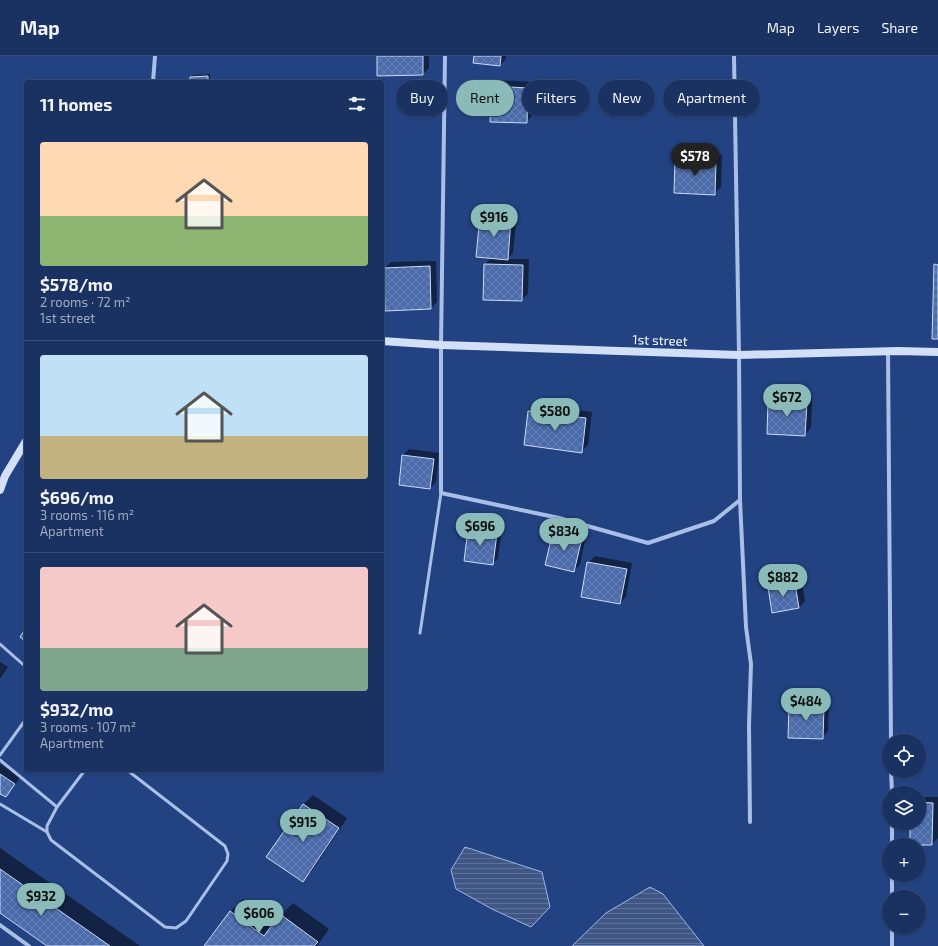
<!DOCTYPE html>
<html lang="en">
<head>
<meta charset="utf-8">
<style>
  body { margin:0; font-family:"Exo 2",sans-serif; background:#273e6a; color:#f1f3f6; height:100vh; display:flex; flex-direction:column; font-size:15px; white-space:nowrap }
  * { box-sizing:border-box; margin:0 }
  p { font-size:13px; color:#9faabd }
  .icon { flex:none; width:22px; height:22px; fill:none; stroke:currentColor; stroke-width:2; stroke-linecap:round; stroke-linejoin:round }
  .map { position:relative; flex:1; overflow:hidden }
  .drawer { position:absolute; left:24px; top:24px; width:360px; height:692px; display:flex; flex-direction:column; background:#1a3261; border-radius:4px; box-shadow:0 1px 3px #0004,0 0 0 1px #384d76 }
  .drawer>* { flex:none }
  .top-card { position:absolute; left:396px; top:24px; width:380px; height:36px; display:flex; gap:8px }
  .controls { position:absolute; left:882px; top:678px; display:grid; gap:8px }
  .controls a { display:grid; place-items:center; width:44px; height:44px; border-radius:50%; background:#1a3261; box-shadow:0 1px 3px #0004,0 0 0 1px #384d76; font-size:20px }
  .price { position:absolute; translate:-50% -34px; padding:0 9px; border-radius:14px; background:#8bbbb9; color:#111; font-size:13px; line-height:26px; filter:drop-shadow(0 1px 2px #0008) }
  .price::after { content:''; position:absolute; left:50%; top:24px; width:12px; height:9px; margin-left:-6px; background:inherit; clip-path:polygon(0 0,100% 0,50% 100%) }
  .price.on { background:#222; color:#fff }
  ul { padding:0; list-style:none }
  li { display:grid; align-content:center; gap:8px; height:212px; padding:0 16px }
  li+li { border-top:1px solid #384d76 }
  li span { display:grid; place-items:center; height:124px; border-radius:4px; color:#555 }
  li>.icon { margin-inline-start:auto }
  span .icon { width:72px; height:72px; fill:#fffc; stroke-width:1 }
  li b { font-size:17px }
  h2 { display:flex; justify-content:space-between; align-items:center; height:48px; padding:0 16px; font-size:17px }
  .pill { padding:0 14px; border-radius:18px; background:#1a3261; box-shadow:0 1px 3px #0004,0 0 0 1px #384d76; font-size:14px; line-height:36px }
  .pill.on { background:#8bbbb9; color:#111 }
  header { display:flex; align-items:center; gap:24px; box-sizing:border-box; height:56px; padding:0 20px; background:#1a3261; border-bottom:1px solid #384d76 }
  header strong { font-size:19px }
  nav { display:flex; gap:22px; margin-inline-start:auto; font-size:14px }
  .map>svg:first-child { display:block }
</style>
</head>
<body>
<header>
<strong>Map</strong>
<nav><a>Map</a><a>Layers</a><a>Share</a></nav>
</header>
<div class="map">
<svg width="938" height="890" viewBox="0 0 938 890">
  <defs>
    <pattern id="water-rules" width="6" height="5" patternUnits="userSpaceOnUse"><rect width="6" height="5" fill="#405786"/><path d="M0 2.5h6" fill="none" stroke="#5d7098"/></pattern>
    <pattern id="building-cross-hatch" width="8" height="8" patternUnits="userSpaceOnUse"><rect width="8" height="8" fill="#4b6baa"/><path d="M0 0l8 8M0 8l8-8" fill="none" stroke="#6681b7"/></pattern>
  </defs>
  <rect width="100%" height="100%" fill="#224281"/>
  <!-- water -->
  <g fill="url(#water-rules)" stroke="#9cb8e8">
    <polygon points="465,791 542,816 550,851 531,871 492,853 456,833 451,814"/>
    <polygon points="650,831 663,838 704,890 572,890 606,857"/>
  </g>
  <!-- shadow -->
  <g fill="#0007">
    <polygon points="378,0 429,0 429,12 423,18"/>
    <polygon points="475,0 506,0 506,3 500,9"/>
    <polygon points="210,18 210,26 191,26 191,21 194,19"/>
    <polygon points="499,24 534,26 532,60 526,66 493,31"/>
    <polygon points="683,98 722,99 721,131 715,137 676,104"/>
    <polygon points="487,154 517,157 513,197 507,203 529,203 528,238 521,244 485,208 492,201 481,160"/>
    <polygon points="436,205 437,246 431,252 385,212 391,206"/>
    <polygon points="775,339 812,341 811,372 805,378 769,346"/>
    <polygon points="535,349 592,356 588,389 582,395 525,389 529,355"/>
    <polygon points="409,393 439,397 436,426 430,432 403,399"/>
    <polygon points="475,468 502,471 498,502 492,508 469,474"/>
    <polygon points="560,470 587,476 580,508 574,515 554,476"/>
    <polygon points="595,500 632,507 626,541 620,547 588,507"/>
    <polygon points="801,521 805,545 799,552 769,531 775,525"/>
    <polygon points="0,606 8,611 0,623"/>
    <polygon points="797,642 829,643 828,675 822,682 790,649"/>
    <polygon points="0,708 20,721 12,734 5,740 0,736"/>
    <polygon points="313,739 347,762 312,815 303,824 268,801 304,748"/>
    <polygon points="919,741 938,741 938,782 932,788 911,767 919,767"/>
    <polygon points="0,792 140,890 49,890 0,856"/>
    <polygon points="243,843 275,867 281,859 293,847 329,873 317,890 205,890 231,855"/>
  </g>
  <!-- building -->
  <g fill="url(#building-cross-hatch)" stroke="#ccdbf6">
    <polygon points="377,0 423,0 423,19 377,20"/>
    <polygon points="474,0 501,0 500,10 473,7"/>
    <polygon points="208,20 208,26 190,26 190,21"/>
    <polygon points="492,30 528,32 527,67 490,66"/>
    <polygon points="675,103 716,105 715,139 674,137"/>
    <polygon points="480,160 511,162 508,204 476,201"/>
    <polygon points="484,208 523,209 522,245 483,244"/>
    <polygon points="934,208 938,209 938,283 932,283"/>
    <polygon points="430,210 431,253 385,255 384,212"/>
    <polygon points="768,345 807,346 805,380 767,378"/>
    <polygon points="528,355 586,362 582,397 524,389"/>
    <polygon points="402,399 434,403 430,433 399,429"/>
    <polygon points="468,473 497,477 493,509 464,505"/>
    <polygon points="553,475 582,482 574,516 545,509"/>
    <polygon points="587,506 627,513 620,548 581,541"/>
    <polygon points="795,527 799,552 772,557 768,531"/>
    <polygon points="26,572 26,586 20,581"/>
    <polygon points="789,648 824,649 823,683 788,682"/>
    <polygon points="0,718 15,728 6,741 0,738"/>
    <polygon points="919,746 933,747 932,789 910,789 910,767 919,767"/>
    <polygon points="303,748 339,772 303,826 266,801"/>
    <polygon points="0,813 110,890 47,890 0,857"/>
    <polygon points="230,855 264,880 280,858 318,886 314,890 204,890"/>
  </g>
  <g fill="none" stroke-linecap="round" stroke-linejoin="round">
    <!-- lane -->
    <g stroke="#a9bfe7" stroke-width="3">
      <polyline points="420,577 441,437"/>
      <polyline points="0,588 26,611"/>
      <polyline points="0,699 26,663"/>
      <polyline points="0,704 57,751 47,770 47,776 51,784 165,871 176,872 186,865 227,805 228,798 225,790 127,714"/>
      <polyline points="0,748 47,776"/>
      <polyline points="57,751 85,714"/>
    </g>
    <!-- street -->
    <g stroke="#a9bfe7" stroke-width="4">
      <polyline points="445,0 441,289 441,437 559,462 648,487 714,465 740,444"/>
      <polyline points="734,0 739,299 740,444 746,571 751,608 749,669 750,766"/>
      <polyline points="153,26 155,0"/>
      <polyline points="888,295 891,685"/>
      <polyline points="891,715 892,737"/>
      <polyline points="892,767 892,789"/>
      <polyline points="892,819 892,841"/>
      <polyline points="0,869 29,890"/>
      <polyline points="892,871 892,890"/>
    </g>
    <!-- secondary -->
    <g stroke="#d3dff6" stroke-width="8">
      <polyline points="382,285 441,289 739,299 898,295 938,296"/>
      <polyline points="0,434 5,420 26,385"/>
    </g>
  </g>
  <g text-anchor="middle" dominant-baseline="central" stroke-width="3" stroke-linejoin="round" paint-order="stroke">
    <!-- street labels -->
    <g font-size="13" fill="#fff" stroke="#224281">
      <text transform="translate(660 284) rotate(2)">1st street</text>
    </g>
  </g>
</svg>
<div class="controls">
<a><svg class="icon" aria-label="locate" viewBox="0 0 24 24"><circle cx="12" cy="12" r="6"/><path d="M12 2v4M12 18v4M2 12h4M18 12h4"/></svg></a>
<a><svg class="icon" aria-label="layers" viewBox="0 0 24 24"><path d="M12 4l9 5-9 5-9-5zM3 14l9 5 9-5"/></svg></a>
<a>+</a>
<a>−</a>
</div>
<b class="price on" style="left:695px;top:121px">$578</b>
<b class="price" style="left:494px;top:182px">$916</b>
<b class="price" style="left:787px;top:362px">$672</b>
<b class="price" style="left:555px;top:376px">$580</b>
<b class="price" style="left:480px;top:491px">$696</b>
<b class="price" style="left:564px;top:496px">$834</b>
<b class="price" style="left:783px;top:542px">$882</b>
<b class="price" style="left:806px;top:666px">$484</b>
<b class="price" style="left:303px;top:787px">$915</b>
<b class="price" style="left:41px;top:861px">$932</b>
<b class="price" style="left:259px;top:878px">$606</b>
<div class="top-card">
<a class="pill">Buy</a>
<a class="pill on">Rent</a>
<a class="pill">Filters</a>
<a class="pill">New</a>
<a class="pill">Apartment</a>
</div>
<section class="drawer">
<h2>11 homes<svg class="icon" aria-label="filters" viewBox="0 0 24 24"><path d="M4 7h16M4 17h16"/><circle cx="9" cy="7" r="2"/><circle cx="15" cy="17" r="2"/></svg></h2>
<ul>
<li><span style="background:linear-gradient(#ffd9b3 60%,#8fb573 0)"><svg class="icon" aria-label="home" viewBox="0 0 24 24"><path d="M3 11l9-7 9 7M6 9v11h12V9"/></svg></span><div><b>$578/mo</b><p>2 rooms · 72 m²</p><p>1st street</p></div></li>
<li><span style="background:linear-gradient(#bfe0f5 65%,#c2b280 0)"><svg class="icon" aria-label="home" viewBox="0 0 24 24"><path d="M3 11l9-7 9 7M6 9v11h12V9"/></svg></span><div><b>$696/mo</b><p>3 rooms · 116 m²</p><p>Apartment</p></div></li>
<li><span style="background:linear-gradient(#f6c9c9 65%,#7fa58c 0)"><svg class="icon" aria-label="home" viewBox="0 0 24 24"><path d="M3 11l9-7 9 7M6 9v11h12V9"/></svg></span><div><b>$932/mo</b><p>3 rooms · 107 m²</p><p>Apartment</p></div></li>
</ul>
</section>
</div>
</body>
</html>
